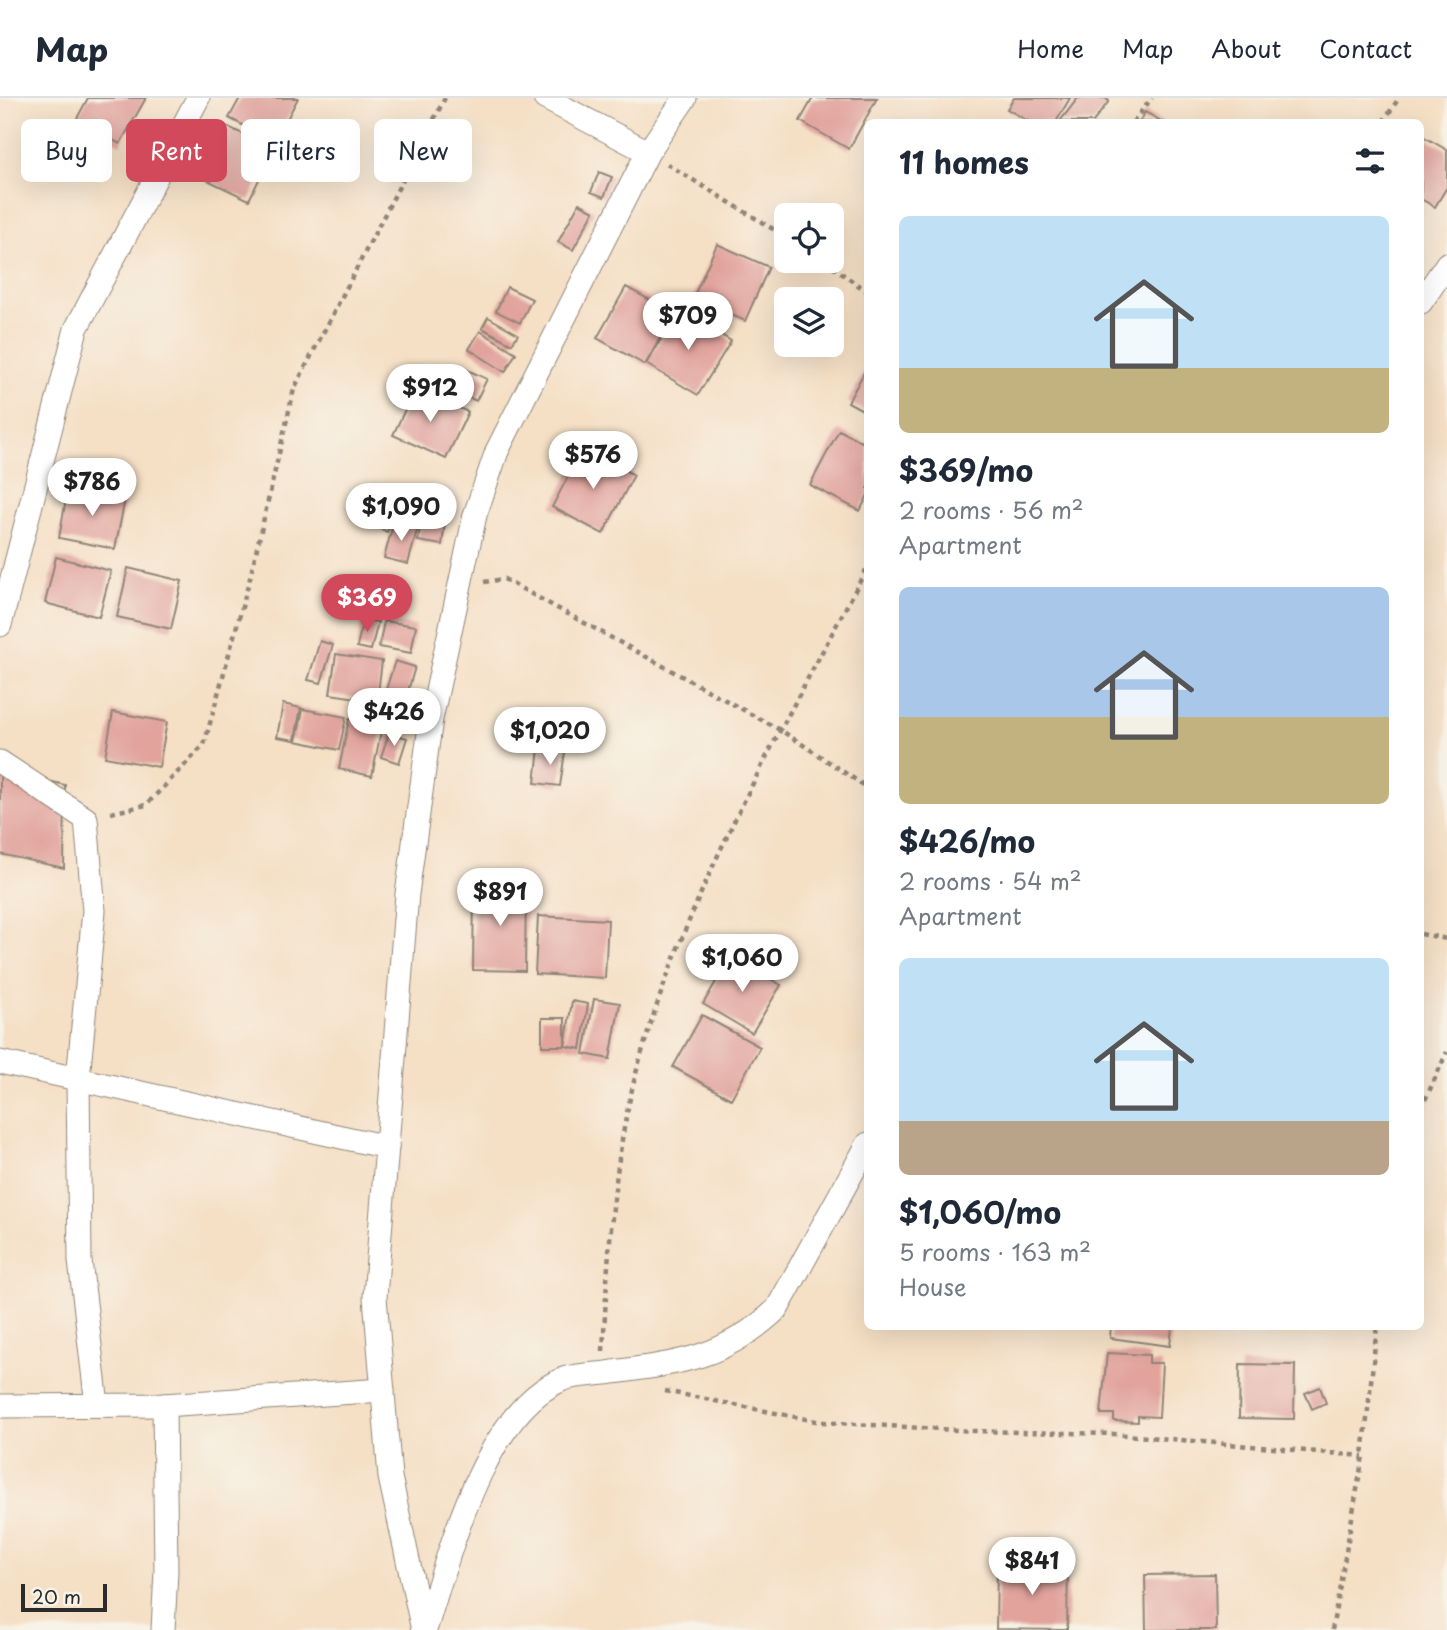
<!DOCTYPE html>
<html lang="en">
<head>
<meta charset="utf-8">
<style>
  body { margin:0; font-family:"Playpen Sans",sans-serif; background:#f6f6f7; color:#1f2937; height:100vh; display:flex; flex-direction:column; font-size:26px; white-space:nowrap }
  * { box-sizing:border-box; margin:0 }
  p { font-size:23px; color:#747a83 }
  .icon { flex:none; width:38px; height:38px; fill:none; stroke:currentColor; stroke-width:2; stroke-linecap:round; stroke-linejoin:round }
  .map { position:relative; flex:1; overflow:hidden }
  .side { position:absolute; left:864px; top:21px; width:560px; height:1211px; display:flex; flex-direction:column; background:#fff; border-radius:10px; box-shadow:0 7px 28px #0002 }
  .side>* { flex:none }
  .guide { position:absolute; left:21px; top:21px; width:665px; height:63px; display:flex; gap:14px }
  .tools { position:absolute; left:774px; top:105px; display:grid; gap:14px }
  .tools a { display:grid; place-items:center; width:70px; height:70px; border-radius:10px; background:#fff; box-shadow:0 7px 28px #0002; font-size:35px }
  .scale { position:absolute; left:21px; bottom:18px; width:86px; box-sizing:border-box; padding-left:7px; border:4px solid #2b2b2b; border-top:0; font-size:19px; line-height:24px; white-space:nowrap; color:#2b2b2b; -webkit-text-stroke:5px #f7f3e8; paint-order:stroke }
  .price { position:absolute; translate:-50% -60px; padding:0 16px; border-radius:24px; background:#fff; color:#222; font-size:23px; line-height:46px; filter:drop-shadow(0 2px 4px #0008) }
  .price::after { content:''; position:absolute; left:50%; top:42px; width:21px; height:16px; margin-left:-10px; background:inherit; clip-path:polygon(0 0,100% 0,50% 100%) }
  .price.on { background:#d1495b; color:#fff }
  ul { padding:0; list-style:none }
  li { display:grid; align-content:center; gap:14px; height:371px; padding:0 35px }
  li span { display:grid; place-items:center; height:217px; border-radius:10px; color:#555 }
  li>.icon { margin-inline-start:auto }
  span .icon { width:126px; height:126px; fill:#fffc; stroke-width:1 }
  li b { font-size:30px }
  h2 { display:flex; justify-content:space-between; align-items:center; height:84px; padding:0 35px; font-size:30px }
  .chip { padding:0 24px; border-radius:10px; background:#fff; box-shadow:0 7px 28px #0002; font-size:24px; line-height:63px }
  .chip.on { background:#d1495b; color:#fff }
  header { display:flex; align-items:center; gap:42px; box-sizing:border-box; height:98px; padding:0 35px; background:#fff; border-bottom:2px solid #e0e1e3 }
  header strong { font-size:33px }
  nav { display:flex; gap:38px; margin-inline-start:auto; font-size:24px }
  .map>svg:first-child { display:block }
</style>
</head>
<body>
<header>
<strong>Map</strong>
<nav><a>Home</a><a>Map</a><a>About</a><a>Contact</a></nav>
</header>
<div class="map">
<svg width="1447" height="1532" viewBox="0 0 1447 1532">
  <rect width="100%" height="100%" fill="#f7f3e8"/>
  <filter id="ink" filterUnits="userSpaceOnUse"><feTurbulence type="fractalNoise" baseFrequency=".0143" numOctaves="2"/><feDisplacementMap in="SourceGraphic" scale="14" xChannelSelector="R" yChannelSelector="G"/><feConvolveMatrix kernelMatrix="1 2 1 2 8 2 1 2 1" color-interpolation-filters="sRGB"/></filter>
  <filter id="wash" filterUnits="userSpaceOnUse"><feTurbulence type="fractalNoise" baseFrequency=".00686" numOctaves="4" result="noise"/><feDisplacementMap in="SourceGraphic" scale="28" xChannelSelector="R" yChannelSelector="G"/><feGaussianBlur stdDeviation="1.57" result="paint"/><feColorMatrix in="noise" values="0 0 0 0 0 0 0 0 0 0 0 0 0 0 0 0 0 1.4 0 .05"/><feComposite in="paint" operator="in"/></filter>
  <g filter="url(#wash)">
    <rect width="100%" height="100%" fill="#f5dfc5"/>
    <g id="blocks">
      <!-- building -->
      <g fill="#e1a39c">
        <polygon points="88,0 146,0 120,46 76,22"/>
        <polygon points="240,0 298,0 275,44 229,20"/>
        <polygon points="813,0 877,0 849,51 800,23"/>
        <polygon points="1014,0 1070,0 1056,24 1030,24 1007,11"/>
        <polygon points="1078,0 1105,0 1109,3 1093,24 1064,24 1061,22"/>
        <polygon points="1145,14 1163,24 1139,24"/>
        <polygon points="226,28 274,51 249,102 201,79"/>
        <polygon points="1421,37 1447,52 1447,89 1435,109 1421,101"/>
        <polygon points="599,74 612,79 604,99 591,94"/>
        <polygon points="579,105 594,113 573,152 558,144"/>
        <polygon points="717,146 769,169 745,223 693,200"/>
        <polygon points="507,189 532,201 520,225 496,213"/>
        <polygon points="626,189 674,215 645,267 597,240"/>
        <polygon points="679,211 731,243 698,297 646,266"/>
        <polygon points="488,219 518,236 512,246 482,230"/>
        <polygon points="480,233 516,255 505,274 469,251"/>
        <polygon points="868,267 868,315 848,304"/>
        <polygon points="461,269 487,281 476,303 450,290"/>
        <polygon points="415,290 468,314 446,361 393,337"/>
        <polygon points="839,332 868,347 868,397 860,413 810,387"/>
        <polygon points="583,350 634,377 603,436 552,409"/>
        <polygon points="68,390 125,401 115,451 59,440"/>
        <polygon points="423,407 447,411 442,447 418,443"/>
        <polygon points="379,409 395,417 387,434 371,427"/>
        <polygon points="394,423 418,429 408,466 384,460"/>
        <polygon points="56,459 111,473 99,519 45,505"/>
        <polygon points="128,470 182,483 171,531 117,519"/>
        <polygon points="363,521 378,524 371,552 357,549"/>
        <polygon points="384,523 416,528 411,555 379,549"/>
        <polygon points="320,543 333,547 321,585 308,582"/>
        <polygon points="336,556 382,563 377,603 330,596"/>
        <polygon points="395,563 415,569 403,610 382,604"/>
        <polygon points="283,606 301,610 295,642 277,639"/>
        <polygon points="303,611 346,619 339,652 296,643"/>
        <polygon points="113,614 167,624 159,669 105,659"/>
        <polygon points="349,621 382,628 372,678 339,671"/>
        <polygon points="389,635 407,640 399,665 381,659"/>
        <polygon points="539,650 565,654 560,688 535,685"/>
        <polygon points="0,671 65,687 64,770 0,756"/>
        <polygon points="474,787 526,788 525,873 473,872"/>
        <polygon points="538,818 608,822 605,880 535,876"/>
        <polygon points="731,858 781,887 752,935 703,906"/>
        <polygon points="594,901 620,905 610,961 584,956"/>
        <polygon points="572,903 588,906 581,951 565,948"/>
        <polygon points="702,917 760,949 731,1001 673,969"/>
        <rect x="542" y="920" width="23" height="28"/>
        <polygon points="1111,1228 1172,1228 1170,1248 1110,1240"/>
        <polygon points="1107,1255 1149,1257 1149,1265 1162,1265 1159,1319 1138,1318 1138,1324 1114,1323 1114,1316 1101,1316"/>
        <polygon points="1240,1266 1295,1267 1294,1321 1239,1320"/>
        <polygon points="1320,1289 1326,1305 1312,1311 1305,1295"/>
        <polygon points="997,1467 1068,1468 1067,1532 996,1531"/>
        <polygon points="1215,1476 1216,1532 1146,1532 1145,1477"/>
      </g>
    </g>
  </g>
  <g filter="url(#ink)">
    <use href="#blocks" fill-opacity="0" stroke="#908578" stroke-width="2"/>
    <g fill="none" stroke-linecap="round" stroke-linejoin="round">
      <defs>
        <g id="street">
          <polyline points="545,0 648,54"/>
          <polyline points="1421,204 1447,166"/>
          <polyline points="0,527 76,231 198,0"/>
          <polyline points="0,664 86,721 94,813 78,981 80,1163 97,1307"/>
          <polyline points="0,964 387,1049"/>
          <polyline points="0,1308 164,1307 383,1292"/>
          <polyline points="163,1532 166,1473 164,1307"/>
          <polyline points="423,1532 390,1379 375,1199 407,796 431,621 475,417 497,353 648,54 685,0"/>
          <path d="M425 1532C449 1458 483 1316 561 1282 575 1276 598 1277 613 1274 681 1265 726 1259 777 1211L868 1046"/>
        </g>
      </defs>
      <!-- street casing -->
      <use href="#street" stroke="#908578" stroke-width="25"/>
      <!-- path -->
      <g stroke="#908578" stroke-width="4.5" stroke-dasharray="5 5" stroke-linecap="butt">
        <polyline points="1133,24 1152,0"/>
        <polyline points="1383,24 1399,0"/>
        <polyline points="667,66 786,139"/>
        <polyline points="824,163 868,194"/>
        <polyline points="484,484 504,481 782,633 868,690"/>
        <polyline points="111,715 146,707 204,647 250,480 294,291 445,0"/>
        <polyline points="1421,836 1447,841"/>
        <polyline points="1421,1011 1447,954"/>
        <path d="M603 1253C608 1159 613 1059 638 968 687 792 783 629 868 468"/>
        <polyline points="665,1293 821,1324 973,1333 1114,1336 1363,1358"/>
        <polyline points="1332,1532 1363,1358 1377,1228"/>
      </g>
      <!-- street -->
      <use href="#street" stroke="#fff" stroke-width="23"/>
    </g>
  </g>
</svg>
<div class="tools">
<a><svg class="icon" aria-label="locate" viewBox="0 0 24 24"><circle cx="12" cy="12" r="6"/><path d="M12 2v4M12 18v4M2 12h4M18 12h4"/></svg></a>
<a><svg class="icon" aria-label="layers" viewBox="0 0 24 24"><path d="M12 4l9 5-9 5-9-5zM3 14l9 5 9-5"/></svg></a>
</div>
<div class="scale">20 m</div>
<b class="price" style="left:688px;top:254px">$709</b>
<b class="price" style="left:430px;top:326px">$912</b>
<b class="price" style="left:593px;top:393px">$576</b>
<b class="price" style="left:92px;top:420px">$786</b>
<b class="price" style="left:401px;top:445px">$1,090</b>
<b class="price on" style="left:367px;top:536px">$369</b>
<b class="price" style="left:394px;top:650px">$426</b>
<b class="price" style="left:550px;top:669px">$1,020</b>
<b class="price" style="left:500px;top:830px">$891</b>
<b class="price" style="left:742px;top:896px">$1,060</b>
<b class="price" style="left:1032px;top:1499px">$841</b>
<div class="guide">
<a class="chip">Buy</a>
<a class="chip on">Rent</a>
<a class="chip">Filters</a>
<a class="chip">New</a>
</div>
<section class="side">
<h2>11 homes<svg class="icon" aria-label="filters" viewBox="0 0 24 24"><path d="M4 7h16M4 17h16"/><circle cx="9" cy="7" r="2"/><circle cx="15" cy="17" r="2"/></svg></h2>
<ul>
<li><span style="background:linear-gradient(#bfe0f5 70%,#c2b280 0)"><svg class="icon" aria-label="home" viewBox="0 0 24 24"><path d="M3 11l9-7 9 7M6 9v11h12V9"/></svg></span><div><b>$369/mo</b><p>2 rooms · 56 m²</p><p>Apartment</p></div></li>
<li><span style="background:linear-gradient(#a9c7e8 60%,#c2b280 0)"><svg class="icon" aria-label="home" viewBox="0 0 24 24"><path d="M3 11l9-7 9 7M6 9v11h12V9"/></svg></span><div><b>$426/mo</b><p>2 rooms · 54 m²</p><p>Apartment</p></div></li>
<li><span style="background:linear-gradient(#bfe0f5 75%,#b9a48a 0)"><svg class="icon" aria-label="home" viewBox="0 0 24 24"><path d="M3 11l9-7 9 7M6 9v11h12V9"/></svg></span><div><b>$1,060/mo</b><p>5 rooms · 163 m²</p><p>House</p></div></li>
</ul>
</section>
</div>
</body>
</html>
